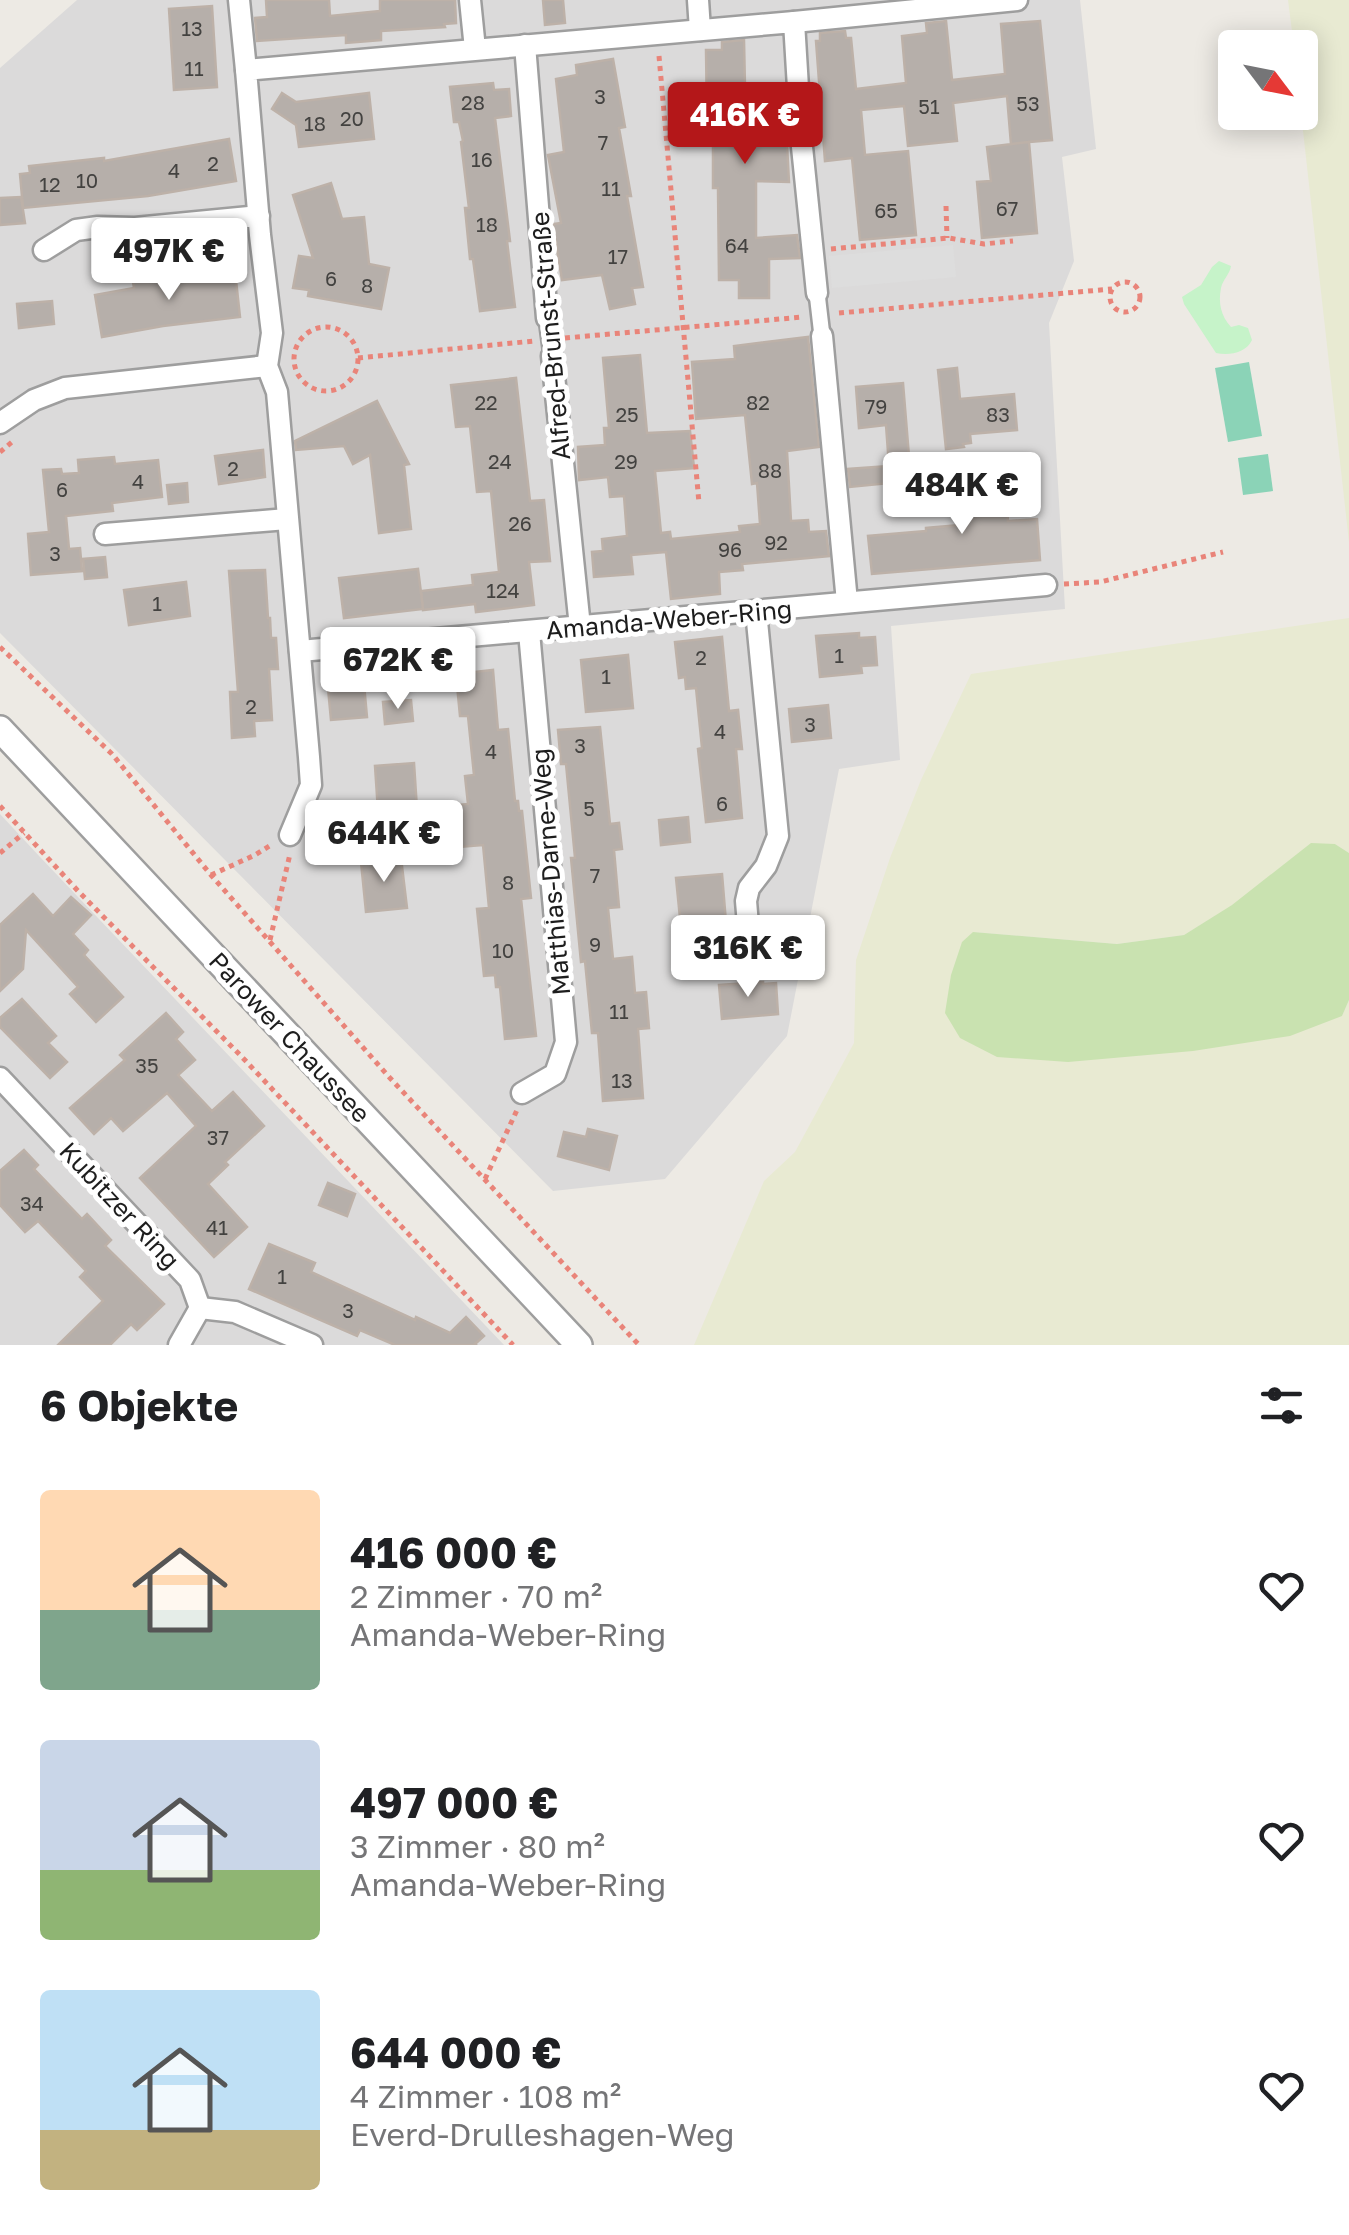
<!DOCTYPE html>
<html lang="de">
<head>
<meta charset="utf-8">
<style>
  body { margin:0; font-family:"Golos Text",sans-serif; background:#f6f6f6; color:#202124; height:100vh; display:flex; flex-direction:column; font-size:38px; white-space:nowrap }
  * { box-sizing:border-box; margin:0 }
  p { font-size:32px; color:#757577 }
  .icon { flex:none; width:55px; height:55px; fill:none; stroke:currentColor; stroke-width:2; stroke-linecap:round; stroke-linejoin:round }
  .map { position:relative; height:1345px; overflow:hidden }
  .panel { display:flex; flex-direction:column; background:#fff; flex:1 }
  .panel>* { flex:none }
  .needle { width:65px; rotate:122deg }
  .controls { position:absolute; left:1218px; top:30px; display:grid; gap:20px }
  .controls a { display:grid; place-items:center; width:100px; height:100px; border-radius:10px; background:#fff; box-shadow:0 5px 25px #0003; font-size:50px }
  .price { position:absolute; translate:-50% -85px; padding:0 22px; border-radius:10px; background:#fff; color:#222; font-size:32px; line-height:65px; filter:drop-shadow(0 2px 5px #0008) }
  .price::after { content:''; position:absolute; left:50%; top:60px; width:30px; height:22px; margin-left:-15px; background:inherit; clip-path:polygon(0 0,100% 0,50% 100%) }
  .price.active { background:#b41719; color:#fff }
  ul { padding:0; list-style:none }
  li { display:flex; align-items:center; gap:30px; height:250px; padding:0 40px }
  li span { display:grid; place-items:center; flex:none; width:280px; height:200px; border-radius:10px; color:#555 }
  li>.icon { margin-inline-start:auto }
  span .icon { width:120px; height:120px; fill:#fffc; stroke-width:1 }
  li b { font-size:42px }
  h2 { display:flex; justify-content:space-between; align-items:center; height:120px; padding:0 40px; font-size:42px }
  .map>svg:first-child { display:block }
</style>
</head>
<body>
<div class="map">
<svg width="1349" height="1345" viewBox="0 0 1349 1345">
  <rect width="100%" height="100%" fill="#edeae4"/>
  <!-- residential -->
  <g fill="#dbdada">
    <polygon points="77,0 1080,0 1096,149 1062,157 1074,261 1049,323 1065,609 891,626 900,760 839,769 787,1036 665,1179 553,1191 0,633 0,68"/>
    <polygon points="0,814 40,857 504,1345 0,1345"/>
  </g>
  <!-- farmland -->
  <g fill="#e8ead2">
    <polygon points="1288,0 1349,0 1349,542 1300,104 1300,48 1294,47"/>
    <polygon points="1349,618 1349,853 1335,844 1184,935 1117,944 973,932 1342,1016 1349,1000 1349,1345 694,1345 764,1181 795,1152 854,1043 856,960 890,858 921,780 971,674"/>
  </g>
  <!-- grass -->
  <polygon fill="#c9e2b0" points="1311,843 1335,844 1349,853 1349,1000 1342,1016 1290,1036 1193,1051 1068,1062 997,1057 960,1038 945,1013 951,975 962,942 973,932 1117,944 1184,935 1232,905"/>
  <!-- park -->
  <path fill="#c6f3c9" d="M1219 261 1231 266C1230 274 1223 279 1221 288 1218 303 1221 316 1231 327L1239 325 1248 328 1252 340C1246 353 1229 356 1216 353L1184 304 1182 297 1201 285 1212 267Z"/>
  <!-- pitch -->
  <g fill="#8bd3b7">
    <polygon points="1249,362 1262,436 1228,442 1215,368"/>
    <polygon points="1268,454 1273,491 1243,495 1238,458"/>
  </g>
  <!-- parking -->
  <polygon fill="#ddd" points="953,245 956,277 832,288 829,256"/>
  <!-- building -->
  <g fill="#b6afaa" stroke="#bdb1a8" stroke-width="2.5">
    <polygon points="266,0 329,0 330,16 380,11 380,0 455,0 456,23 444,24 445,27 381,31 381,40 346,43 346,35 257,41 255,18 267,17"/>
    <polygon points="543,0 563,0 565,23 545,25"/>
    <polygon points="212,6 217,87 174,90 169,9"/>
    <polygon points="946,21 952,80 1005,74 1001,24 1040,21 1052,140 1029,142 1037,233 982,238 977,182 991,181 987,147 1028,142 1011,144 1007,96 953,103 957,141 908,146 904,106 861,110 865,155 908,151 916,235 860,240 852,158 825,161 816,41 820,41 820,33 845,31 846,38 851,38 856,89 906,83 902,36 927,33 926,23"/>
    <polygon points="744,40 745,87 784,87 789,182 756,181 756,238 797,235 800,258 769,259 769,298 739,298 739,280 719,280 718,188 713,188 713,119 707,119 706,50 722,50 722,42"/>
    <polygon points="613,59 625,127 619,128 631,196 627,196 643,287 632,288 635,304 610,309 602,275 562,280 553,224 561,223 548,155 564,152 556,79 577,75 576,65"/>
    <polygon points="493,83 494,90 509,89 511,116 495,118 510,241 507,241 515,307 480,311 473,259 470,259 465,208 469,208 461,142 463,141 459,122 454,122 450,87"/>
    <polygon points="282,93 296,102 369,93 374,139 299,147 296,125 272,109"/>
    <polygon points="229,139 236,181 148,196 23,208 20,174 30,173 29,166 104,158 104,161"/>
    <polygon points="331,183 342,219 364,217 369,264 389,268 381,309 308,296 309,290 293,288 299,256 313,258 293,195"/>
    <polygon points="21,197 25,223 0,225 0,198"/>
    <polygon points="235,271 240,317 163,326 102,337 95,295 134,288 133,282"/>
    <polygon points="52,301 54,324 19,328 17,304"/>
    <polygon points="808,337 819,447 787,451 791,521 808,520 809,532 826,531 829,556 742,564 743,570 719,572 720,594 671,599 666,552 631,555 633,574 594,577 592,552 603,551 602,539 627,536 624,496 610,497 608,477 579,480 578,447 605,445 604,428 609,428 603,358 640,355 647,433 690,431 694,468 655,471 661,533 670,532 671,539 740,532 739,526 760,524 757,483 752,484 745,415 696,419 692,362 735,359 734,346"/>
    <polygon points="957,368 960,399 1014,394 1017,430 970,434 971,443 963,444 964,447 946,449 938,370"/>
    <polygon points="516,378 530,501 544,500 550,561 529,562 534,605 476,612 475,604 423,610 421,591 473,585 472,575 499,572 491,491 477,492 470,426 456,427 451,385"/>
    <polygon points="903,383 911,481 850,487 848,469 889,466 886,425 859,428 856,387"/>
    <polygon points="377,401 409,464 404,465 411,529 379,533 370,455 353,464 344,446 296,450 295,441"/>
    <polygon points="263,450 265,477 219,484 215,456"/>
    <polygon points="114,457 115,464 158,460 162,497 112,503 113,511 66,516 69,549 80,548 82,571 31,575 28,534 49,532 43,470 61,469 62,474 79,473 78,460"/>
    <polygon points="1005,480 1008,521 1037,519 1040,560 872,574 868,536 926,531 926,528 960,525 957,483"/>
    <polygon points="187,483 188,502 169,504 167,485"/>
    <polygon points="105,557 107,577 85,579 83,559"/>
    <polygon points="418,569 423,609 344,618 339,578"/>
    <polygon points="265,570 268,618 270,618 271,638 276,638 278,669 269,669 272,720 254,721 255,736 232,738 230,692 238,692 229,571"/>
    <polygon points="186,582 190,616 129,625 124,590"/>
    <polygon points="859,633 859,638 875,637 877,665 861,666 862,673 820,677 816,636"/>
    <polygon points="722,637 729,711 738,710 742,749 736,749 742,818 706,822 698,749 702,748 696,688 686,689 685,677 679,678 675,642"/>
    <polygon points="628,655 633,708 586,712 581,660"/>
    <polygon points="493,670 498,730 508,729 515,801 518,801 519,811 522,811 531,898 521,899 536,1036 505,1039 500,987 496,987 495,975 484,976 477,909 489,908 483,845 447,848 446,839 397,844 394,810 378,811 375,766 414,763 417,809 468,804 465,776 474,775 468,716 460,716 456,674"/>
    <polygon points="364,684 367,717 331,720 328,688"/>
    <polygon points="411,700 413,721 385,724 383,702"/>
    <polygon points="828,705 831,738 792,742 789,709"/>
    <polygon points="600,727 610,824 619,823 622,849 614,850 619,907 608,908 613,959 632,957 635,993 646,992 649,1028 638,1029 643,1098 603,1101 598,1033 592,1033 585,961 581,962 571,858 575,858 566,764 561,764 558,730"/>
    <polygon points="688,817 690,842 661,845 659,820"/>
    <polygon points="401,858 407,908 366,912 361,862"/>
    <polygon points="722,874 727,934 713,935 715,959 688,961 686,938 682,938 676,878"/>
    <polygon points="33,894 53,916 71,897 91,915 73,934 88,950 84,955 123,997 96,1022 70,994 78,987 26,930 23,969 0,991 0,925"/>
    <polygon points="763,982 763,984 776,983 778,1014 722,1019 719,985"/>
    <polygon points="22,999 56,1036 48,1043 67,1062 50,1078 0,1027 0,1018"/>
    <polygon points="166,1013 183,1032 176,1039 195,1060 178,1075 212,1111 233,1092 264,1126 225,1162 228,1165 208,1184 247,1227 214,1257 140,1178 196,1126 167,1093 123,1131 111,1118 94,1134 70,1108 125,1060 120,1055"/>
    <polygon points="588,1129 617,1136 609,1170 558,1156 564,1132 586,1137"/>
    <polygon points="24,1150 38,1165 34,1169 82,1219 87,1214 111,1240 105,1246 164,1304 137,1330 131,1324 110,1345 58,1345 103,1301 80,1277 86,1271 38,1221 25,1232 0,1205 0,1171"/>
    <polygon points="328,1183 355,1194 347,1216 319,1205"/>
    <polygon points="269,1244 315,1263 311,1272 415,1320 416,1317 450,1333 466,1317 484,1336 475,1344 477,1345 395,1345 360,1330 357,1336 249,1289"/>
  </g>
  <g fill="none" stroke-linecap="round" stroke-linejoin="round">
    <defs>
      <g id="pedestrian">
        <polyline points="817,293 822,336"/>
        <polyline points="547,318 552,356"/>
      </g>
      <g id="minor">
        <polyline points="239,0 246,70"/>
        <polyline points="470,0 475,49"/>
        <polyline points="698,0 700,30"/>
        <polyline points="794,22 1017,0"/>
        <polyline points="525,45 547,318"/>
        <polyline points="44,250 76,230 98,227 135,228 259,216"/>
        <polyline points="822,336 847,602"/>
        <polyline points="552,356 580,627"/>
        <polyline points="0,423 34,400 65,388 267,366"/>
        <polyline points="105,534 287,519"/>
        <polyline points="300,651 1046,585"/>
        <polyline points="290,835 311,785 309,757 277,392 267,366 272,333 260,235 246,70 794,22 801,137 817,293"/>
        <polyline points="756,959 750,949 746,901 749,888 766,866 778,836 756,611"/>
        <polyline points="0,1078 190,1280 200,1308 179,1345"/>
        <polyline points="522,1093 555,1074 566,1042 529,632"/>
        <polyline points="200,1308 235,1312 312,1345"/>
      </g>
      <polyline id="tertiary" points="0,729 579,1345"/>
    </defs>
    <!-- pedestrian casing -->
    <use href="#pedestrian" stroke="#9e9e9e" stroke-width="20"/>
    <!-- minor casing -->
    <use href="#minor" stroke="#9e9e9e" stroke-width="25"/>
    <!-- tertiary casing -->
    <use href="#tertiary" stroke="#9e9e9e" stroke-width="30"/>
    <!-- path -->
    <g stroke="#e98479" stroke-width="5" stroke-dasharray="5 5" stroke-linecap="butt">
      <polyline points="659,56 699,503"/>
      <polyline points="946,206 947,238"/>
      <polyline points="831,249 949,238 984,244 1013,241"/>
      <circle cx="1125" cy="297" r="15"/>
      <polyline points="839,313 1112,289"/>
      <circle cx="326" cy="359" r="32"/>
      <polyline points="565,338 803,317"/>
      <polyline points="358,358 534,341"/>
      <polyline points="0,452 12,442"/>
      <polyline points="1064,584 1100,582 1223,552"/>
      <polyline points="0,647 112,754 211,875 390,1078 639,1345"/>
      <polyline points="0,806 78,891 242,1057 513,1345"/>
      <polyline points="0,853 24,833"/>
      <polyline points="211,875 255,855 271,845"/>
      <polyline points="270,940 290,854"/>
      <polyline points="485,1179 517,1110"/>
    </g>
    <!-- pedestrian -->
    <use href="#pedestrian" stroke="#fff" stroke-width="15"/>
    <!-- minor -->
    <use href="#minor" stroke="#fff" stroke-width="20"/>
    <!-- tertiary -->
    <use href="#tertiary" stroke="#fff" stroke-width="25"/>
  </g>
  <g text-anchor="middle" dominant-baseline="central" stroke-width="10" stroke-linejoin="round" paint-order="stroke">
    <!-- number labels -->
    <g font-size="20" fill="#434240">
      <text x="192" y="28">13</text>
      <text x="194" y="68">11</text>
      <text x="600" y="96">3</text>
      <text x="473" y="102">28</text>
      <text x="1028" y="103">53</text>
      <text x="929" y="106">51</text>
      <text x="352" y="118">20</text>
      <text x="315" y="123">18</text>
      <text x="603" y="142">7</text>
      <text x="482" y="159">16</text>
      <text x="213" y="163">2</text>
      <text x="174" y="170">4</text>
      <text x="87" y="180">10</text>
      <text x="50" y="184">12</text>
      <text x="611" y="188">11</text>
      <text x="1007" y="208">67</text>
      <text x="886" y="210">65</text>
      <text x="487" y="224">18</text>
      <text x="737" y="245">64</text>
      <text x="618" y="256">17</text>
      <text x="331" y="278">6</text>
      <text x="367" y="285">8</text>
      <text x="486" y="402">22</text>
      <text x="758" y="402">82</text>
      <text x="876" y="406">79</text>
      <text x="627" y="414">25</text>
      <text x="998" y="414">83</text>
      <text x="500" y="461">24</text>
      <text x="626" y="461">29</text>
      <text x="233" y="468">2</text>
      <text x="770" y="470">88</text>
      <text x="138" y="481">4</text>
      <text x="62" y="489">6</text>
      <text x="520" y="523">26</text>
      <text x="776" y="542">92</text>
      <text x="730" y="549">96</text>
      <text x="55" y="553">3</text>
      <text x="503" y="590">124</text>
      <text x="157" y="603">1</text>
      <text x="839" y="655">1</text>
      <text x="701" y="657">2</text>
      <text x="606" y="676">1</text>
      <text x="251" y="706">2</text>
      <text x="810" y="724">3</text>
      <text x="720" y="731">4</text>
      <text x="580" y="745">3</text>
      <text x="491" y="751">4</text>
      <text x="722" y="803">6</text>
      <text x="589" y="808">5</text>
      <text x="595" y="875">7</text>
      <text x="508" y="882">8</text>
      <text x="595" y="944">9</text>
      <text x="503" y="950">10</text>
      <text x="619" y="1011">11</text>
      <text x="147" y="1065">35</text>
      <text x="622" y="1080">13</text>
      <text x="218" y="1137">37</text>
      <text x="32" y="1203">34</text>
      <text x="217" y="1227">41</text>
      <text x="282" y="1276">1</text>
      <text x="348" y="1310">3</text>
    </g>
    <!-- street labels -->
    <g font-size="25" fill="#1d1d1d" stroke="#fff">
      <text transform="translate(550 336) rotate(-95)">Alfred-Brunst-Straße</text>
      <text transform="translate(669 619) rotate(-5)">Amanda-Weber-Ring</text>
      <text transform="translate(550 872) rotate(-95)">Matthias-Darne-Weg</text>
      <text transform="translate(290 1037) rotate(47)">Parower Chaussee</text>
      <text transform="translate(120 1205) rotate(47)">Kubitzer Ring</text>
    </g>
  </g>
</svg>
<div class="controls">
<a><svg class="needle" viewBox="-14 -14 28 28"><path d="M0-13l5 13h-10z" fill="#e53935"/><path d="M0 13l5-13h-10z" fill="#757577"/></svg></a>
</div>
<b class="price active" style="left:745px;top:167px">416K €</b>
<b class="price" style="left:169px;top:303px">497K €</b>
<b class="price" style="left:962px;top:537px">484K €</b>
<b class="price" style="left:398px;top:712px">672K €</b>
<b class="price" style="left:384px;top:885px">644K €</b>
<b class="price" style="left:748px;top:1000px">316K €</b>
</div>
<section class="panel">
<h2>6 Objekte<svg class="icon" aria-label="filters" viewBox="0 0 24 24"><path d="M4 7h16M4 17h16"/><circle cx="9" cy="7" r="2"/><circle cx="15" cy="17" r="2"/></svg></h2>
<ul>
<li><span style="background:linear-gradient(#ffd9b3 60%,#7fa58c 0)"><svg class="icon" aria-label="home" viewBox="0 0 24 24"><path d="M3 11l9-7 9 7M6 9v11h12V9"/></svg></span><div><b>416 000 €</b><p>2 Zimmer · 70 m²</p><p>Amanda-Weber-Ring</p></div><svg class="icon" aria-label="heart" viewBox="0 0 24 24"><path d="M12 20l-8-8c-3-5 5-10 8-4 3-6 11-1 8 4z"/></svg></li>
<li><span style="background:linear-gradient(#c9d6e8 65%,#8fb573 0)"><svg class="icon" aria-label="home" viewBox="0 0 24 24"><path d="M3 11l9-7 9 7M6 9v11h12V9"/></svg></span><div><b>497 000 €</b><p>3 Zimmer · 80 m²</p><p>Amanda-Weber-Ring</p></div><svg class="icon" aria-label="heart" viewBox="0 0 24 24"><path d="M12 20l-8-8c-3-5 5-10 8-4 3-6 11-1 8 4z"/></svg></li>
<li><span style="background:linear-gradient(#bfe0f5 70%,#c2b280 0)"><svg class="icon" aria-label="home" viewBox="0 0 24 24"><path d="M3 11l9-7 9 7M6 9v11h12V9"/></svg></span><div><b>644 000 €</b><p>4 Zimmer · 108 m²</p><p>Everd-Drulleshagen-Weg</p></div><svg class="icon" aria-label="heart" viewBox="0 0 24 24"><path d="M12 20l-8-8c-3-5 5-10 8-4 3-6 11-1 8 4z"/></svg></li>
</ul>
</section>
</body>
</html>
